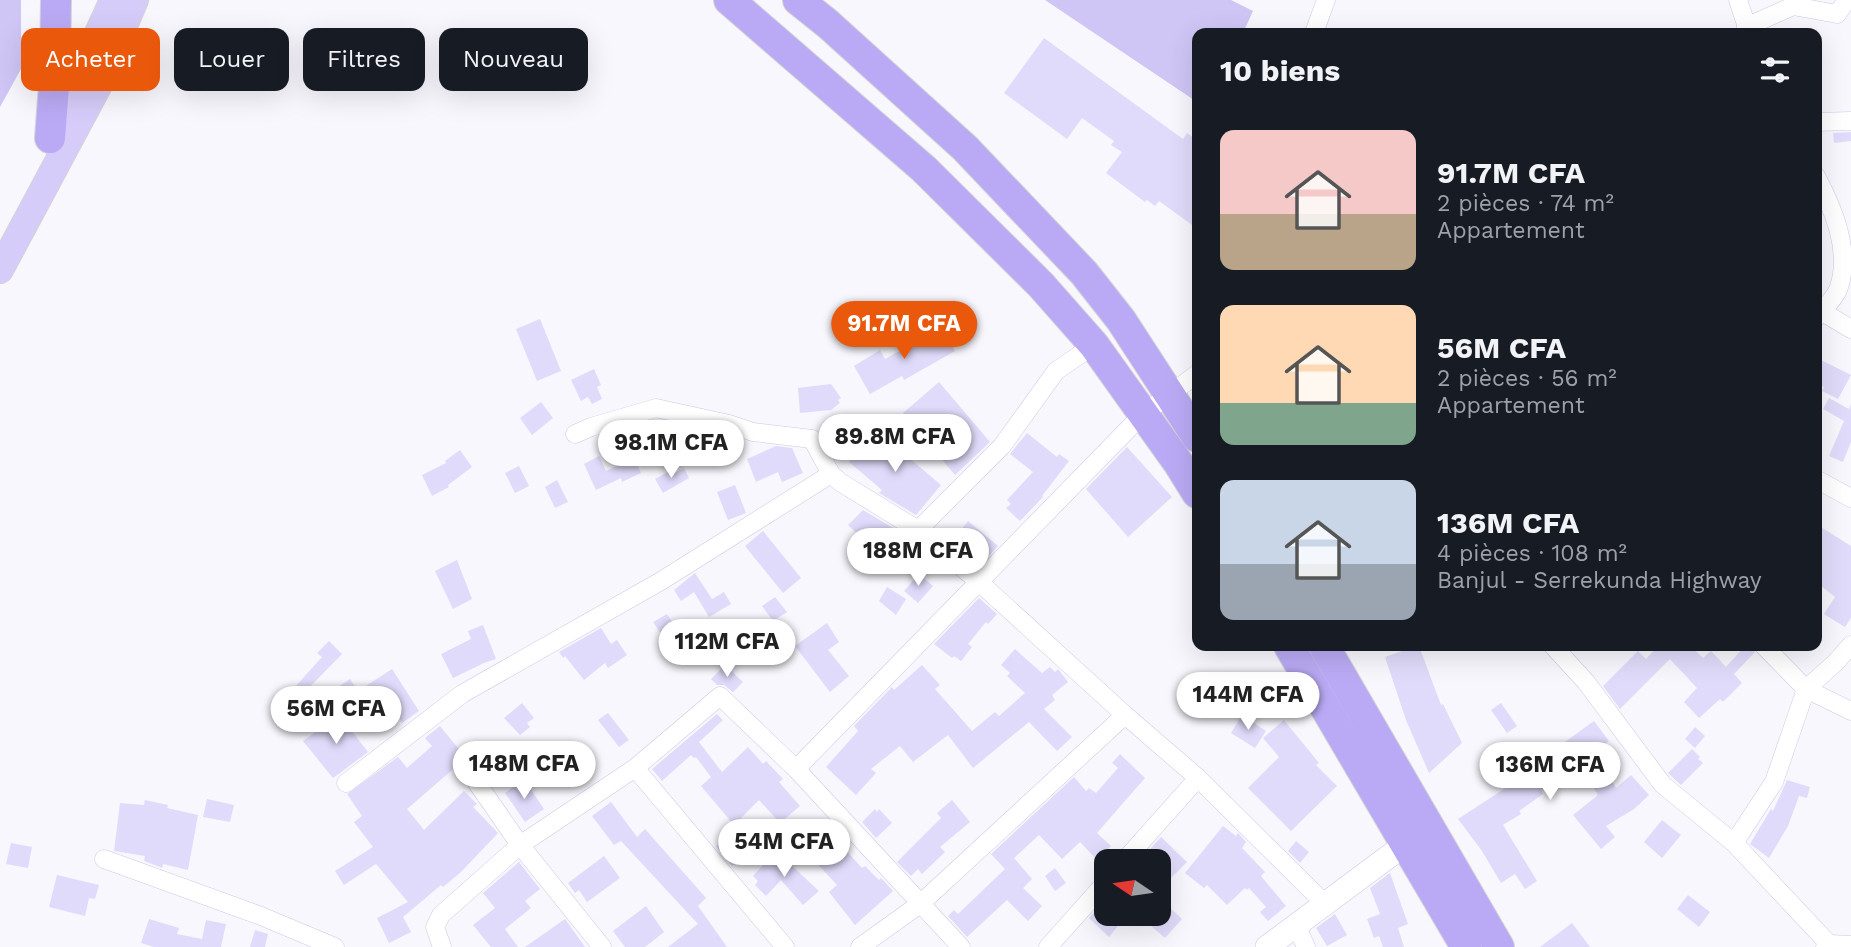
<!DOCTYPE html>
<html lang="fr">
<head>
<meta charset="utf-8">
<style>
  body { margin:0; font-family:"Work Sans",sans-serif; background:#242831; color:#f1f3f6; height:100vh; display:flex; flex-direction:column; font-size:26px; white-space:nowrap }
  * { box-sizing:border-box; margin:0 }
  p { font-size:23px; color:#9ea1a6 }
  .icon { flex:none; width:38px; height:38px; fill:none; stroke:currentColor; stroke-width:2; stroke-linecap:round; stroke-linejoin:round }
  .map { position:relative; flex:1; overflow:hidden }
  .side { position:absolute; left:1192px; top:28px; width:630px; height:623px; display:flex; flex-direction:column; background:#171b24; border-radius:14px; box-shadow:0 7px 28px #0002 }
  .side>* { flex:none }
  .banner { position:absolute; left:21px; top:28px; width:665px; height:63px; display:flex; gap:14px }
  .needle { width:46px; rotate:283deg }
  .tools { position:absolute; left:1094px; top:849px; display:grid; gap:14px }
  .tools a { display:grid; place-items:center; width:77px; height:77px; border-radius:14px; background:#171b24; box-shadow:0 7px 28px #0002; font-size:35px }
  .price { position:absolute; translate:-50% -60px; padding:0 16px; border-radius:24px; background:#fff; color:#222; font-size:23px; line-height:46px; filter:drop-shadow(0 2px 4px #0008) }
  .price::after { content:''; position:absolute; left:50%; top:42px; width:21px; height:16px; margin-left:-10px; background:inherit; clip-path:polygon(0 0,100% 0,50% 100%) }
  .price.on { background:#ea580c; color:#fff }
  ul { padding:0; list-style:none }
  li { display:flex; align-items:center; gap:21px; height:175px; padding:0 28px }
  li span { display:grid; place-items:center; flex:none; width:196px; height:140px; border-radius:14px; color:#555 }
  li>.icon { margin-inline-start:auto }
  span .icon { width:84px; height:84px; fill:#fffc; stroke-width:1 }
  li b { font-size:30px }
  h2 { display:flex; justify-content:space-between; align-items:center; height:84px; padding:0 28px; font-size:30px }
  .pill { padding:0 24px; border-radius:14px; background:#171b24; box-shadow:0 7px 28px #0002; font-size:24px; line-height:63px }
  .pill.on { background:#ea580c; color:#fff }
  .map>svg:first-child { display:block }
</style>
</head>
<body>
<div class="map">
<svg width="1851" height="947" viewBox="0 0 1851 947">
  <rect width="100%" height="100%" fill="#f8f7fd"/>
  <!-- green -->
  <g fill="#cfc6f6">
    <polygon points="0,0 21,0 21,69 0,107"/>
    <polygon points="1045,0 1231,0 1253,11 1243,33 1197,33 1197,102"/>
  </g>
  <!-- building -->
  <g fill="#e0dbfa">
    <polygon points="1044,38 1183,139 1187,133 1197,140 1197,217 1192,225 1159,201 1155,206 1147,200 1145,202 1106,173 1122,152 1111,145 1114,141 1082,118 1067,139 1004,93"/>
    <polygon points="1851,132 1851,141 1834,143 1833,133"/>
    <polygon points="540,319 561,371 537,381 516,329"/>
    <polygon points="942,327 955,351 904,380 902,376 870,394 854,366 880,350 885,359"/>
    <polygon points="1821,360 1851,375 1838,399 1822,391 1824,387 1816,383 1816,368"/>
    <polygon points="594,369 601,385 597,387 602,399 592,404 588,397 581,401 571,380"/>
    <polygon points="939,382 990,442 955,475 903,413"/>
    <polygon points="831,384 841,398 838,400 840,403 831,410 800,413 798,388"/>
    <polygon points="1829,398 1849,409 1851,404 1851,442 1843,462 1829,456 1844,421 1823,409"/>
    <polygon points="541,402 553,418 532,435 520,418"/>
    <polygon points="876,430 941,485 916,515 879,493 882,490 849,462"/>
    <polygon points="1027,433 1057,457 1059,454 1069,461 1042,496 1043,497 1020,521 1006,508 1011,504 1007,500 1033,472 1010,454"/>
    <polygon points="776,446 792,448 803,473 782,482 778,472 756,482 747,459"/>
    <polygon points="1127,447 1172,497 1128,537 1086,489"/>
    <polygon points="460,450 472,467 448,485 449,487 432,496 422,475 446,463 445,461"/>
    <polygon points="599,456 606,471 634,458 641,473 622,482 621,478 596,490 584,464"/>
    <polygon points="519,466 529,486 515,493 505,473"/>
    <polygon points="684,468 689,478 663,493 655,479 673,469 675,473"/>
    <polygon points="557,480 568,502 555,508 545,487"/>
    <polygon points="735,485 746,513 728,520 717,492"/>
    <polygon points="863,510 903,534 890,548 901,561 889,571 870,549 871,547 848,525"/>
    <polygon points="968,521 998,546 982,563 953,540"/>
    <polygon points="1816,524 1851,546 1851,618 1845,627 1824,614 1835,597 1816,582"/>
    <polygon points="763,531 801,578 783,593 745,546"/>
    <polygon points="457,560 472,599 453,609 435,571"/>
    <polygon points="695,573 712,599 724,592 731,604 709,617 694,592 681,601 674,590"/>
    <polygon points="919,574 933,586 918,603 904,591"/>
    <polygon points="887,587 906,599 896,615 879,601"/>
    <polygon points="775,597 787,612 773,621 762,606"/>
    <polygon points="979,598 997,614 988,624 986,622 968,644 972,647 961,661 954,656 952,658 934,644"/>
    <polygon points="667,614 682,637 669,646 653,622"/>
    <polygon points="758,620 768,640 754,648 744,628"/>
    <polygon points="827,623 839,642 828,650 849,676 830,692 795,646"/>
    <polygon points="483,625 496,659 484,663 453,678 441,654 471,639 468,631"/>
    <polygon points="601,628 611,644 617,640 627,655 608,668 605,663 584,680 565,656 563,658 559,652"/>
    <polygon points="329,641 342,654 293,704 286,697 322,657 317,653"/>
    <polygon points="1416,646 1419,646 1441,705 1443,704 1462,743 1429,773 1406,720 1385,657"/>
    <polygon points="1658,646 1691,646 1703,658 1711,651 1726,667 1745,646 1753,646 1755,652 1734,674 1742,683 1723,702 1720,699 1699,718 1684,702 1697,688 1670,659 1620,709 1603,686 1638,651 1646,659"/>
    <polygon points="1015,649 1042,673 1050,667 1055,672 1058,669 1068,682 1052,695 1055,700 1044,709 1072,737 1057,751 1029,722 973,768 948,735 913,762 900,746 871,769 876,773 856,795 826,767 858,731 854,726 892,687 894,690 922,665 940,685 935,689 972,731 995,712 999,716 1025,693 1007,676 1010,673 1001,665"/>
    <polygon points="725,665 743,682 733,692 724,685 717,685 711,679"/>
    <polygon points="392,669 419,711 402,723 399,718 396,720 382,698 349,720 331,692 350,679 358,691"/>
    <polygon points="522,703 534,718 527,723 530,727 520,735 504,718"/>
    <polygon points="1501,703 1517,726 1507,733 1491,710"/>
    <polygon points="608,713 629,740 619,747 598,720"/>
    <polygon points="717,714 723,720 699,742 722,772 748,747 763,764 766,761 783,779 779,782 800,806 780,823 759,800 741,818 760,840 732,866 716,846 725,838 721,834 733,824 701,786 711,777 696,757 694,758 691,755 662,781 652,769"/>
    <polygon points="339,715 368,752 333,778 303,741"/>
    <polygon points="1242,715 1266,731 1255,748 1231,733"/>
    <polygon points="1284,720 1319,763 1316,765 1337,786 1291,831 1248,788 1279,757 1263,738"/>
    <polygon points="1594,721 1609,741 1594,752 1616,788 1631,775 1649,795 1634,809 1606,826 1615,837 1601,849 1573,815 1598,795 1578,763 1541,790 1543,794 1519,811 1521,814 1503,825 1537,881 1525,889 1515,874 1501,883 1482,851 1458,819 1507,787 1497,773 1517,758 1526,770"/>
    <polygon points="440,726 466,758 407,809 424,830 464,791 477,804 473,807 498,833 461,872 443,887 441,885 403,917 411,932 389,943 377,918 408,902 376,864 344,885 335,871 373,847 354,822 362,816 347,794 398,757 407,768 432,746 425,738"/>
    <polygon points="1695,727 1705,736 1695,748 1685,739"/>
    <polygon points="1692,749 1700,757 1698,759 1703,763 1681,785 1668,773"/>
    <polygon points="1120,754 1145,778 1097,833 1111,846 1097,860 1080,842 1062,859 1039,835 1014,858 1032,879 1023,888 1042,906 1028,921 1007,900 967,937 948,916 954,910 958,914 1005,869 991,854 1074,777 1086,791 1089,788 1096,793 1118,768 1112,763"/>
    <polygon points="524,779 544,809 525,822 505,793"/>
    <polygon points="1787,780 1810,787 1807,798 1799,796 1788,826 1769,858 1750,844 1771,809 1773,811"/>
    <polygon points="207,799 234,805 230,822 203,817"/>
    <polygon points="145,800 168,805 167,808 198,815 188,870 163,864 162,868 160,867 144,861 145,856 114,851 120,803 144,805"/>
    <polygon points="952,800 970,822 940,847 945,852 922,874 918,869 911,876 897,862 941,818 937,813"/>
    <polygon points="611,802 637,837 645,829 706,898 698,906 727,947 668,947 698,924 621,841 614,845 592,816"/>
    <polygon points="875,809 877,812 879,809 892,823 876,838 862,822"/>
    <polygon points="1662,820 1681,835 1662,858 1644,842"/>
    <polygon points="1223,826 1236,836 1238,833 1246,842 1242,848 1265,872 1261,876 1286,906 1268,921 1260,912 1266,907 1249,888 1247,890 1245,888 1227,905 1207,885 1204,888 1185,873"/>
    <polygon points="832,835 862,868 865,866 879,880 881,878 893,891 855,925 829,892 837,885 810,856"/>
    <polygon points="1161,837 1187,862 1170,879 1158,868 1158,861 1151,861 1145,855"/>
    <polygon points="1296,841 1309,852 1300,863 1288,851"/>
    <polygon points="11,843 32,847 28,868 6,864"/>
    <polygon points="776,851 819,891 803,905 781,880 766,896 755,885 758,881 753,876"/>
    <polygon points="604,856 620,878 587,902 579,890 575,893 568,883"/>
    <polygon points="519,862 540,889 525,901 531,908 505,929 518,947 491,947 473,925 495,908 483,893"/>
    <polygon points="1055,868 1066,883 1055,891 1045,876"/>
    <polygon points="1390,873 1408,924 1398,928 1404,947 1383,947 1379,936 1374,938 1367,919 1380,914 1370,888"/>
    <polygon points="57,875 99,885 95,899 89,898 85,916 49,907"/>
    <polygon points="1688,895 1710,912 1699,927 1677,909"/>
    <polygon points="1167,905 1182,919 1165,938 1149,924"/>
    <polygon points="646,906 664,932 645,947 625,947 613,931"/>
    <polygon points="1098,908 1105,914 1113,914 1122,921 1109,937 1089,918"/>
    <polygon points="1335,914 1347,935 1327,946 1316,928"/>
    <polygon points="149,919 179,928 177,934 202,939 206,920 226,924 221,947 154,947 141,943"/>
    <polygon points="565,919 585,947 525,947"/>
    <polygon points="1572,923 1590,947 1540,947"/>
    <polygon points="255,930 268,934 265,947 250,947"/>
  </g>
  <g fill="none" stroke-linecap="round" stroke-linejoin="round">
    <defs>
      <g id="street">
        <polyline points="1738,0 1749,33"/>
        <polyline points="1746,27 1793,6 1837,14 1847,0"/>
        <polyline points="1314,33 1326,0"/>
        <polyline points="1816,122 1851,121"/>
        <path d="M1816 176C1833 208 1851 250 1839 287 1835 300 1823 307 1816 318"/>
        <polyline points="1821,311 1851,329"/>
        <polyline points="575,434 591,427 656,408 729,424 753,432 812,439 831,474"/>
        <polyline points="1816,479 1851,498"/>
        <polyline points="918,530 1002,446 1056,371 1094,345"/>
        <polyline points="1553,646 1586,682 1663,785 1734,843 1829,944"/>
        <polyline points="1764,646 1806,689 1851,711"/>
        <polyline points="635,768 785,947"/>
        <polyline points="796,769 1142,415 1197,374"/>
        <polyline points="475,780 520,845 602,947"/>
        <polyline points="346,783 462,694 661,581 831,474 840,482 918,530 979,582 1125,715 1198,778 1324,903"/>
        <polyline points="1734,843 1774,782 1806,689 1835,663 1851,645"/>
        <polyline points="104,859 261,916 335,947"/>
        <polyline points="1124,861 1198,778"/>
        <polyline points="1296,925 1306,947"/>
        <polyline points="442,947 435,927 441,915 520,845 635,768 720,696 796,769 961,947"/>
        <polyline points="860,947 920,904 1125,715"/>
        <polyline points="1048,947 1106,882"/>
        <polyline points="1825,947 1829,944 1851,945"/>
      </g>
      <polyline id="secondary" points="1267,947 1419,834"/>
      <g id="primary">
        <polyline points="53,132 113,0"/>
        <polyline points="0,270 99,85 135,0"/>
      </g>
      <g id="highway">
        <polyline points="729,0 924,169 1041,285 1094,345 1179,464 1197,493"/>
        <polyline points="798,0 828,24 965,148 1084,273 1121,320 1197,437"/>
        <polyline points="50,138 55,73 56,0"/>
        <polyline points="1289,646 1466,947"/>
        <polyline points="1324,646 1499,947"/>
      </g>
    </defs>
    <!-- street casing -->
    <use href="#street" stroke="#cdc8e6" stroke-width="19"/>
    <!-- secondary casing -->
    <use href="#secondary" stroke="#cdc8e6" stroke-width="24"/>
    <!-- primary casing -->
    <use href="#primary" stroke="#d4d4d6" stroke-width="28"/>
    <!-- highway casing -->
    <use href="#highway" stroke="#d4d4d6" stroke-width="32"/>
    <!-- street -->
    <use href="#street" stroke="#fff" stroke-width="18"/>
    <!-- secondary -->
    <use href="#secondary" stroke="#fff" stroke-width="23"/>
    <!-- primary -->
    <use href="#primary" stroke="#d6ccf9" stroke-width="26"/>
    <!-- highway -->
    <use href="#highway" stroke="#baaaf5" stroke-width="30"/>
  </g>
</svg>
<div class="tools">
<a><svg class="needle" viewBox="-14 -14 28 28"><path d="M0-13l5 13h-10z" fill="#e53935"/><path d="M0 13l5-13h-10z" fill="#9ea1a6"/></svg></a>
</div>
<b class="price on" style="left:904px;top:361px">91.7M CFA</b>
<b class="price" style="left:895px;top:474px">89.8M CFA</b>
<b class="price" style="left:671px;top:480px">98.1M CFA</b>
<b class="price" style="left:918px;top:588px">188M CFA</b>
<b class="price" style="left:727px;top:679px">112M CFA</b>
<b class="price" style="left:1248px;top:732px">144M CFA</b>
<b class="price" style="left:336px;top:746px">56M CFA</b>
<b class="price" style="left:524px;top:801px">148M CFA</b>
<b class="price" style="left:1550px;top:802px">136M CFA</b>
<b class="price" style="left:784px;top:879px">54M CFA</b>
<div class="banner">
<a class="pill on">Acheter</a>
<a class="pill">Louer</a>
<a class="pill">Filtres</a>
<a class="pill">Nouveau</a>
</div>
<section class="side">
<h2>10 biens<svg class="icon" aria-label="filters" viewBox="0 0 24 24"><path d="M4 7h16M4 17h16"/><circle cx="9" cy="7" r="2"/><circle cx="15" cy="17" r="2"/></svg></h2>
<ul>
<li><span style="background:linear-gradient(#f6c9c9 60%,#b9a48a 0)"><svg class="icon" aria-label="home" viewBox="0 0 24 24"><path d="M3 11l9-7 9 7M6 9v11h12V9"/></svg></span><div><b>91.7M CFA</b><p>2 pièces · 74 m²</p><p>Appartement</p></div></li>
<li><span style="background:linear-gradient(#ffd9b3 70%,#7fa58c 0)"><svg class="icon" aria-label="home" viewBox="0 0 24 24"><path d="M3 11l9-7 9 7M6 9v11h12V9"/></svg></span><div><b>56M CFA</b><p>2 pièces · 56 m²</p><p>Appartement</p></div></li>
<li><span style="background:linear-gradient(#c9d6e8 60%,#9aa5b1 0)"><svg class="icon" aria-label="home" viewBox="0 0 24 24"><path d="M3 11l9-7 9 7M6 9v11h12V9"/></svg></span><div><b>136M CFA</b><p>4 pièces · 108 m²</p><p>Banjul - Serrekunda Highway</p></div></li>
</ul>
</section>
</div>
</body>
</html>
